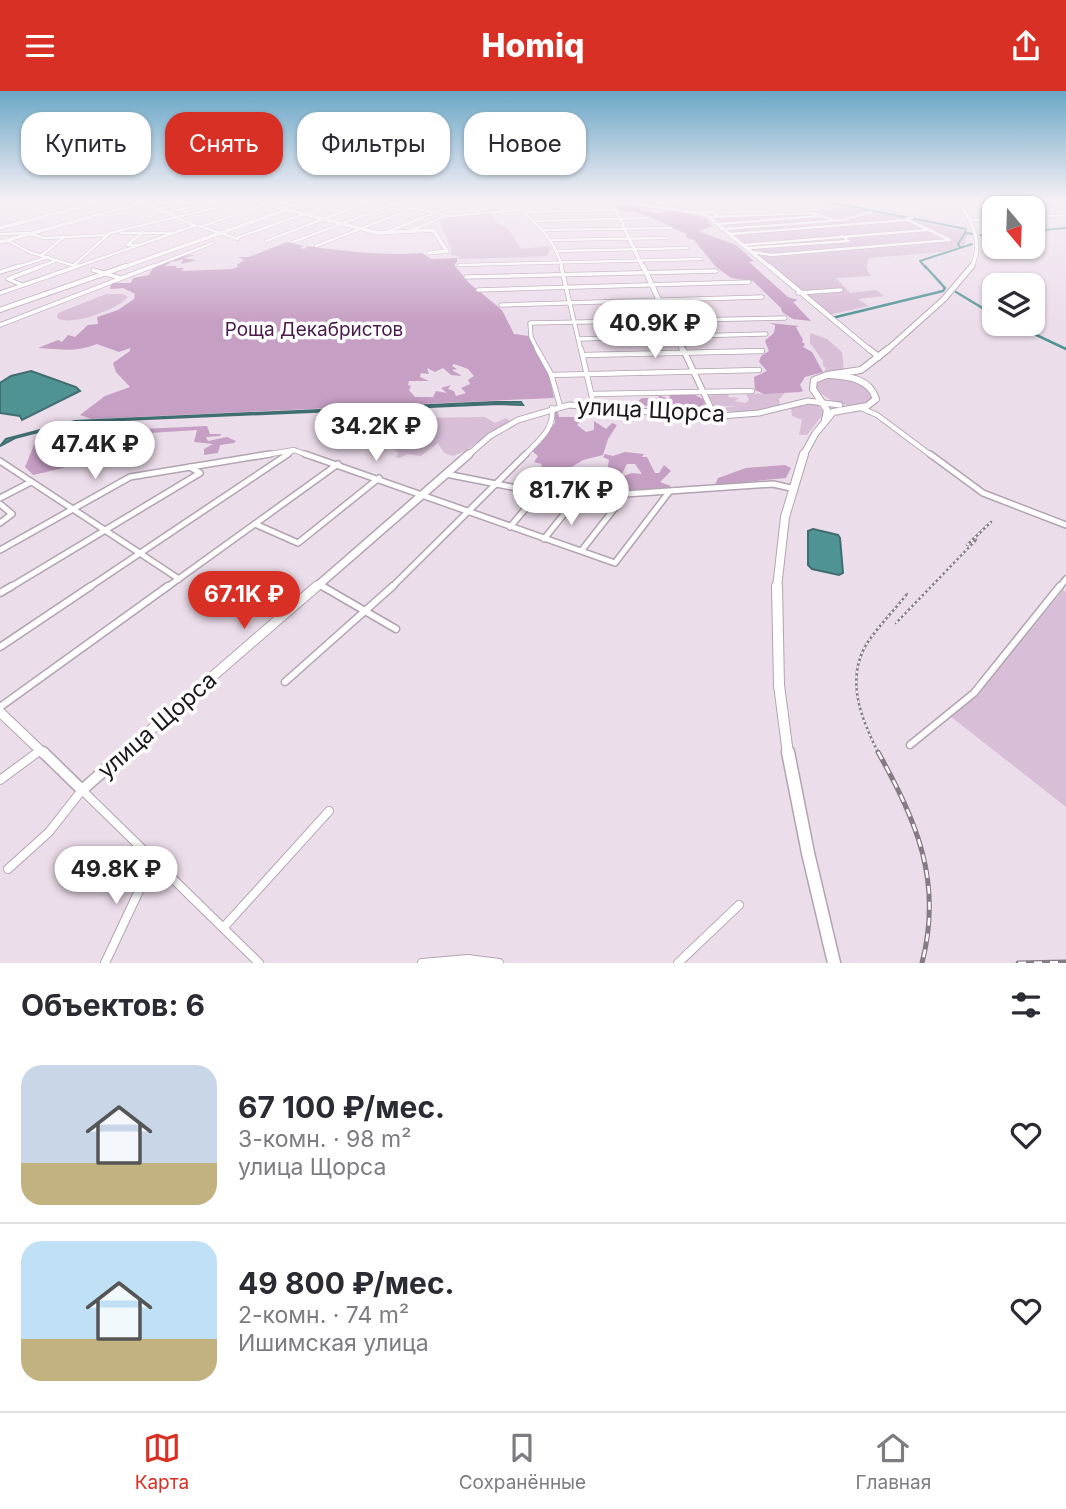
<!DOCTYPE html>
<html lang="ru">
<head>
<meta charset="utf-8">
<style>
  body { margin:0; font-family:Inter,sans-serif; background:#f2f2f3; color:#2b2b33; height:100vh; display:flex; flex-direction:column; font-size:26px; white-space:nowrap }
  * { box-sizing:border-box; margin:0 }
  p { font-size:23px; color:#7c7c81 }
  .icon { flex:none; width:38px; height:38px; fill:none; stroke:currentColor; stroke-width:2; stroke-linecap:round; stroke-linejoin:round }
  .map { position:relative; height:872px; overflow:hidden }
  .drawer { display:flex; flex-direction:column; background:#fff; flex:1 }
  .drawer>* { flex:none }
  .banner { position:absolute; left:21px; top:21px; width:700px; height:63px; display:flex; gap:14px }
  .needle { width:46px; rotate:161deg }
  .fabs { position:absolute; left:982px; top:105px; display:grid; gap:14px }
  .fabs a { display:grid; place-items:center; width:63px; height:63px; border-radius:14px; background:#fff; box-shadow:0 2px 5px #0004; font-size:35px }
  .price { position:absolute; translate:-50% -60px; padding:0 16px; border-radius:24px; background:#fff; color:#222; font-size:23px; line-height:46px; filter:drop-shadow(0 2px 4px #0008) }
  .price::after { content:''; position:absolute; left:50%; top:42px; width:21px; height:16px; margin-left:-10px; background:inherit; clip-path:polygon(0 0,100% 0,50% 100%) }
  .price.selected { background:#d93025; color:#fff }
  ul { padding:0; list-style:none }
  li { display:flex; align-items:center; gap:21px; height:175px; padding:0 21px }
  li+li { border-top:2px solid #e1e1e2 }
  li span { display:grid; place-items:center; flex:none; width:196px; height:140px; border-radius:21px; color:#555 }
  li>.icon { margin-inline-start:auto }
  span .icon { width:84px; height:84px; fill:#fffc; stroke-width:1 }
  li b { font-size:30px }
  h2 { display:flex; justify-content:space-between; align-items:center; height:84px; padding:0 21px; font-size:30px }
  .pill { padding:0 24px; border-radius:21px; background:#fff; box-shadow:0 2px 5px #0004; font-size:24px; line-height:63px }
  .pill.selected { background:#d93025; color:#fff }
  header { display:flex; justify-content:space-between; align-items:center; height:91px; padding:0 21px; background:#d93025; color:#fff; font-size:32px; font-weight:800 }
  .tabs { display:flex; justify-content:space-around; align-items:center; height:98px; border-top:2px solid #e1e1e2; background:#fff; font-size:19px; color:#7c7c81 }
  .tabs a { display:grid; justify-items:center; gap:4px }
  .tabs .selected { color:#d93025 }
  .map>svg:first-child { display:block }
</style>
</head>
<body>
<header><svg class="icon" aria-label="menu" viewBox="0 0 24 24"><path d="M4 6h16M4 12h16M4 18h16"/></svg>Homiq<svg class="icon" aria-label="share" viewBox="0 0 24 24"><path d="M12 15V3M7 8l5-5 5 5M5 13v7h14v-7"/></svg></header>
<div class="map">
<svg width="1066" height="872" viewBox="0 0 1066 872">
  <rect width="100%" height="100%" fill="#ecddeb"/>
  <!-- green -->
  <g fill="#d8bed6">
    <path d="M843 114 968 141 965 153 943 161 869 167 866 177 871 185 836 187 850 202 876 199 884 205 858 208 869 215 828 224 714 127C741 126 767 123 793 121 811 119 825 122 843 114Z"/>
    <path d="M492 122 497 132 507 136 521 158 549 155 551 156 547 165C516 167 490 167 459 168L460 166 449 163 452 161 439 128Z"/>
    <path d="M106 203H123L128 206C119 218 70 236 57 227L58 222Z"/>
    <polygon points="810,242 827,248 842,261 844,280 824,281 826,277 823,275 823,270 810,252"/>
    <path d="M834 286C849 288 867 291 872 307 857 321 829 313 817 298V292Z"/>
    <path d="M718 302 729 303 728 306 740 307 734 310 746 312 749 308 746 303 785 302 779 308 780 314C763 319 732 323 716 318L737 315 715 316 709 305Z"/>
    <polygon points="807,312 817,313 824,322 807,344 799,344 802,329 792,325 791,317"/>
    <path d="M408 318H412L411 327 485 326 495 332 506 327 511 330C490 340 475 357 453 365L444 362 438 352 421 365 408 363 399 367 396 366 399 362 393 358 412 346 407 343 395 355 390 354 400 343 404 327 408 326Z"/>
    <polygon points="1063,499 1066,501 1066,716 950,625 977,604"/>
  </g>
  <!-- forest -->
  <g fill="#c69fc4" fill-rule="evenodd">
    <path d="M615 112 644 116 638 118 659 123 675 118 694 121 707 128 712 136 698 140 736 154 754 170 749 171 788 206 798 209 793 211 811 230 793 228 782 221 781 217 753 190 731 187 715 175 694 149 686 147 687 143C663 134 648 120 620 120Z"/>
    <path d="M287 151 304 155 300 157 304 158 307 155C344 160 383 165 422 162L431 168 457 167V171L454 174 469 192 502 219 514 243 529 245 549 284 554 307 91 328 80 324 105 305 130 296 116 281 113 272 130 260V257L119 261 97 253C74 262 62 258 38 257L58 249 62 251 68 244 75 246 88 234 98 233 97 226 118 219 134 208 135 203 123 197 110 198 111 192H131L133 187 149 184C155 169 181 164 195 164L182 167 197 169 181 173 183 168 173 171 174 169 165 175H177L176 177H184L181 180 232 178 238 176 237 174 244 169 238 166H249ZM454 273 468 278 474 285 468 289 470 293 461 297 466 302 456 305 454 300 448 298 451 294 441 297 447 302 436 300 433 306H415L409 299 411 295 408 294 409 290H429L420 286 421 282 429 283 427 277 435 281 443 277 451 284 462 285 452 279 457 278 452 275Z"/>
    <path d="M769 232 799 235 796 236 803 249 802 251 805 253 803 256 812 261 823 281 805 286 800 294 803 300 800 301 764 303 755 299 754 286 767 280 759 271 761 265 769 260 765 250C771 243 775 245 775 234Z"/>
    <polygon points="693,303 703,308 706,317 646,315 638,310 642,307 659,307 658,304 669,308 670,304"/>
    <polygon points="554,319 557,319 559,326 581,326 583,328 577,334 586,341 594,339 594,330 606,338 612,332 617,334 608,348 603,364 583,369 570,377 569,382 577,381 582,397 587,399 587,404 556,403 557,399 564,400 568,397 563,391 567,387 565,384 561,386 549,385 546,380 540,381 542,373 534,371 538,365 532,360 555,332"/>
    <polygon points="207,335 210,343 221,343 220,345 206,346 208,350 227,346 236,350 234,352 220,354 218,362 204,364 204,358 213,353 194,351 197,339 150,342 132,349 129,348 130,342 141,338"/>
    <path d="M54 340 129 341C111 365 62 378 33 384L25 376 34 354Z"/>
    <polygon points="625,361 644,363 642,366 647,366 655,382 659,382 664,374 671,380 660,391 671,395 666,399 588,403 589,399 597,399 583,393 581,382 590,377 598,382 600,390 607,383 618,387 632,382 642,383 635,373 627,373 622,383 607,380 609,369 603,366 605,363 613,365"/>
    <polygon points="785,374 791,377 786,387 715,394 718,387 746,377"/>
  </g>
  <!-- water -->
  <g fill="#509394" stroke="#406e70" stroke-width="2">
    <polygon points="31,280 76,296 80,300 22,329 20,325 0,322 0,292 11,285"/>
    <polygon points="495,311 521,311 523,314 499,313 77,331 15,347 0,355 6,348 75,330"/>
    <polygon points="813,438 838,444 840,447 843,482 839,484 812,478 808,474 808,440"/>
  </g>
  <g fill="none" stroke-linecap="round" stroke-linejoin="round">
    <!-- canal-far1 -->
    <g stroke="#509394" stroke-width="2">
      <polyline points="823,110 966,138 965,142 973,143"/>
      <polyline points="1032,140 1066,137"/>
      <polyline points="980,144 994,144"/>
      <polyline points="960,156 958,153 965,142"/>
      <polyline points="926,177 920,170 972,153"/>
    </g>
    <!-- canal -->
    <g stroke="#509394" stroke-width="2.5">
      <polyline points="956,201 994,224"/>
      <polyline points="832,227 943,200 945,197 925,175"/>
      <polyline points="1013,233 1066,258"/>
    </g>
    <defs>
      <g id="street-far5">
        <polyline points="141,110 196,135"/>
        <polyline points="380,110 449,125 530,118 544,110"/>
        <polyline points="151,114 172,110"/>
        <polyline points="270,114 292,110"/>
        <polyline points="280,117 315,110"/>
        <polyline points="159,118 195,110"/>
        <polyline points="502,119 521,110"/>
        <path d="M521 119C541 136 556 151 562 177"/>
        <polyline points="468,121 493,110"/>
        <polyline points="527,121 617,119"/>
        <polyline points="700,121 714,121 717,125"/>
        <polyline points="166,122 216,110"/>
        <polyline points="709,126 812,122 831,128"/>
        <polyline points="1032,126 1066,124"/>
        <polyline points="969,129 994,128"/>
        <polyline points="536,130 649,127"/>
        <polyline points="719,133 819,125"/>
        <polyline points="199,135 238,148"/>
        <polyline points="200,136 266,113"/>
        <polyline points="725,138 843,129 871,121"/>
        <polyline points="543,139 671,137"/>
        <polyline points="407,141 446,125"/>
        <polyline points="121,142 171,142"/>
        <polyline points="385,142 463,110"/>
        <polyline points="0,143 27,142 44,147 108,144"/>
        <polyline points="731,143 906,129"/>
        <polyline points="236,147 341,110"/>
        <polyline points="7,149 29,161 75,175"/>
        <polyline points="552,149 667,147"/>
        <polyline points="266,150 371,110"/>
        <polyline points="293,151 402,110"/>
        <polyline points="137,154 127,154 143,141"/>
        <polyline points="744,154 927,139"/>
        <polyline points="316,155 432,110"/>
        <polyline points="749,157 849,150 842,145"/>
        <polyline points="558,160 687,157"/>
        <polyline points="753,161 772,164 950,149 906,128 913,126"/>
        <polyline points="42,164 64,146"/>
        <polyline points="74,174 110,142 244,110"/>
        <polyline points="459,174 701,168"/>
        <polyline points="14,177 48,166"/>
        <polyline points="37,177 57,169"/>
        <polyline points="73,177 194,135"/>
        <polyline points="149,177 213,152"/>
      </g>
      <g id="street-far4">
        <polyline points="561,175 581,260"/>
        <polyline points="93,179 120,187"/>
        <polyline points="0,181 19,175"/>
        <polyline points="466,186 716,180"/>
        <polyline points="22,194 8,188 42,175"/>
        <polyline points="478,199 749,191"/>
        <polyline points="0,202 78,175"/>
        <polyline points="798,202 841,199"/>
        <polyline points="501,214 762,206"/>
        <polyline points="0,234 153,175"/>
        <polyline points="579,248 766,243"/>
        <polyline points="538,260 531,246 530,232 785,227"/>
      </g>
      <g id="street-far3">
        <polyline points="537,258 551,283 560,315"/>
        <polyline points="581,258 594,315"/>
        <polyline points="584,264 762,260"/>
        <polyline points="551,284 759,279"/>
        <polyline points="592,303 752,300"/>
        <polyline points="861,317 877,324 932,365"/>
        <polyline points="259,365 294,359 310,365"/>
        <polyline points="285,365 291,361"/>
        <path d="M524 365C538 350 555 338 552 317"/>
      </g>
      <g id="street-far2">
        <polyline points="305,363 615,472 669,401"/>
        <polyline points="930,363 983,402 1066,434"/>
        <polyline points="0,370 179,488"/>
        <polyline points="446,383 567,407 773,393 791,397"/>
        <polyline points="0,407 31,391"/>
        <polyline points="0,413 12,423 0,432"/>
        <polyline points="255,433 298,452 379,387"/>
        <polyline points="510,436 547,392"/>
        <polyline points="544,448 577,407"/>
        <polyline points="0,459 130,386 270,363"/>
        <polyline points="582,459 625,404"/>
        <polyline points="320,494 325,497"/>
        <polyline points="9,497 200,382 190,376"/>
        <polyline points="88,497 288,363"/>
        <polyline points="166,497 338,373"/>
        <polyline points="391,497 526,363"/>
        <polyline points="1059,497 1066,488"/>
      </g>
      <g id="street-far1">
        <polyline points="322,495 396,538"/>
        <polyline points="0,502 12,495"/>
        <polyline points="0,556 91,495"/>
        <polyline points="285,591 393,495"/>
        <polyline points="0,616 168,495"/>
        <polyline points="910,654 974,602 1060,495"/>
        <polyline points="36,663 40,660"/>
      </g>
      <g id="street">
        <polyline points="0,689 38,661"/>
        <polyline points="8,778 49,741 82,699 259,872"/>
        <polyline points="224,836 329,720"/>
        <polyline points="105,872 154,768"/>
        <polyline points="422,872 468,868 499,872"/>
        <polyline points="678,872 739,814"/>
      </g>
      <g id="secondary-far5">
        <polyline points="254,110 378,142 433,139 447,160 429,162"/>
        <polyline points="559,110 620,111 705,123 771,177"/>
        <polyline points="612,111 643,177"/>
        <polyline points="0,137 103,110"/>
        <polyline points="0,151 148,110"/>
        <polyline points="121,177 286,119"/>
      </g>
      <g id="secondary-far4">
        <polyline points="643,175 683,260"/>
        <polyline points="769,175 871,260"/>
        <polyline points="0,219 126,175"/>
      </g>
      <g id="secondary-far3">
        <polyline points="683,258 715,326"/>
        <polyline points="869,258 879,266"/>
        <polyline points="467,365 490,345 518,329 569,314 708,326 759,322 808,310 840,314"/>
      </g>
      <polyline id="secondary-far2" points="315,497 469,363"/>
      <g id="secondary-far1">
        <polyline points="0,621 44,663"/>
        <polyline points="123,663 317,495"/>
      </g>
      <polyline id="secondary" points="43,661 82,699 125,661"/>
      <path id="primary-far5" d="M957 110C972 129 984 154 971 177"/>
      <polyline id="primary-far4" points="886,260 944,208 972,175"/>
      <g id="primary-far3">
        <polyline points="825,329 827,319 813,298 814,289 827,284 861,279 888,258"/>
        <path d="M803 365 815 343 833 321 867 315 876 308C870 288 849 285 830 284"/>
      </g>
      <polyline id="primary-far2" points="777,497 785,426 804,363"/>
      <polyline id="primary-far1" points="777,495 779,594 788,663"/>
      <polyline id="primary" points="788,661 808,762 834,872"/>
    </defs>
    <!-- street-far5 casing -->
    <use href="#street-far5" stroke="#b2a3b1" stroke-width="3.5"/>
    <!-- street-far4 casing -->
    <use href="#street-far4" stroke="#b2a3b1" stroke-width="5"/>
    <!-- street-far3 casing -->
    <use href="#street-far3" stroke="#b2a3b1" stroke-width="6"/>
    <!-- street-far2 casing -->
    <use href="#street-far2" stroke="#b2a3b1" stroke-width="8"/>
    <!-- street-far1 casing -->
    <use href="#street-far1" stroke="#b2a3b1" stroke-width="9"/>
    <!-- street casing -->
    <use href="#street" stroke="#b2a3b1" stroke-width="10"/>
    <!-- secondary-far5 casing -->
    <use href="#secondary-far5" stroke="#b2a3b1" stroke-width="4.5"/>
    <!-- secondary-far4 casing -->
    <use href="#secondary-far4" stroke="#b2a3b1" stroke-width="6"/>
    <!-- secondary-far3 casing -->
    <use href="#secondary-far3" stroke="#b2a3b1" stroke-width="7"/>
    <!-- secondary-far2 casing -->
    <use href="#secondary-far2" stroke="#b2a3b1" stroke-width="10"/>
    <!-- secondary-far1 casing -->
    <use href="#secondary-far1" stroke="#b2a3b1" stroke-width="11"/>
    <!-- secondary casing -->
    <use href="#secondary" stroke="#b2a3b1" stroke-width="13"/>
    <!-- primary-far5 casing -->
    <use href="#primary-far5" stroke="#b2a3b1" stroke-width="4.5"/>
    <!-- primary-far4 casing -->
    <use href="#primary-far4" stroke="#b2a3b1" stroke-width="7"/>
    <!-- primary-far3 casing -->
    <use href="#primary-far3" stroke="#b2a3b1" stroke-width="8"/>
    <!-- primary-far2 casing -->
    <use href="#primary-far2" stroke="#b2a3b1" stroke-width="10"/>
    <!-- primary-far1 casing -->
    <use href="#primary-far1" stroke="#b2a3b1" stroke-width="12"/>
    <!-- primary casing -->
    <use href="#primary" stroke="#b2a3b1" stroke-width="15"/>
    <!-- street-far5 -->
    <use href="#street-far5" stroke="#fff" stroke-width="2.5"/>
    <!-- street-far4 -->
    <use href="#street-far4" stroke="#fff" stroke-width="3.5"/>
    <!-- street-far3 -->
    <use href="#street-far3" stroke="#fff" stroke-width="4.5"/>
    <!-- street-far2 -->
    <use href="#street-far2" stroke="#fff" stroke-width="5"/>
    <!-- street-far1 -->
    <use href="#street-far1" stroke="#fff" stroke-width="6"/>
    <!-- street -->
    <use href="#street" stroke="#fff" stroke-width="8"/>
    <!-- secondary-far5 -->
    <use href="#secondary-far5" stroke="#fff" stroke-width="3.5"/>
    <!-- secondary-far4 -->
    <use href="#secondary-far4" stroke="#fff" stroke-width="4.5"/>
    <!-- secondary-far3 -->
    <use href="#secondary-far3" stroke="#fff" stroke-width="5"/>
    <!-- secondary-far2 -->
    <use href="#secondary-far2" stroke="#fff" stroke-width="7"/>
    <!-- secondary-far1 -->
    <use href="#secondary-far1" stroke="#fff" stroke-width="9"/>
    <!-- secondary -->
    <use href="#secondary" stroke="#fff" stroke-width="10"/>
    <!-- primary-far5 -->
    <use href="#primary-far5" stroke="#fff" stroke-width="3.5"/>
    <!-- primary-far4 -->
    <use href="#primary-far4" stroke="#fff" stroke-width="5"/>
    <!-- primary-far3 -->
    <use href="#primary-far3" stroke="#fff" stroke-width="6"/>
    <!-- primary-far2 -->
    <use href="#primary-far2" stroke="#fff" stroke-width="8"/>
    <!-- primary-far1 -->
    <use href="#primary-far1" stroke="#fff" stroke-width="10"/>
    <!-- primary -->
    <use href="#primary" stroke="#fff" stroke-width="12"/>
    <defs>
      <g id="rail-far1">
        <polyline points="967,454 991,431"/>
        <polyline points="896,532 976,449"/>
        <path d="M879 663C862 630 845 590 866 554 877 536 894 520 907 503"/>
      </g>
      <g id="rail">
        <path d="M878 661C917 731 943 791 922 872"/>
        <polyline points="1018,872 1066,871"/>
      </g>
    </defs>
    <!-- rail-far1 casing -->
    <use href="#rail-far1" stroke="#867b85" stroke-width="2.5"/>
    <!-- rail casing -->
    <use href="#rail" stroke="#867b85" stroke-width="5"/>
    <!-- rail-far1 -->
    <use href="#rail-far1" stroke="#fff" stroke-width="2" stroke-dasharray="2.5" stroke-linecap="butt"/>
    <!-- rail -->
    <use href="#rail" stroke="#fff" stroke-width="2.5" stroke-dasharray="8" stroke-linecap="butt"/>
  </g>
  <!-- sky -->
  <linearGradient id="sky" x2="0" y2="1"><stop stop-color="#6ba7c6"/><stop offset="0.47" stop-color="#f6f0f6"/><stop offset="1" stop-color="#f6f0f6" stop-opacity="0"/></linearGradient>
  <rect width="1066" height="232" fill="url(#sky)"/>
  <g text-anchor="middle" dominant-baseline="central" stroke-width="7" stroke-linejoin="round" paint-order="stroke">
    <!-- far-park labels -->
    <g font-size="19" fill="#4a1a4a" stroke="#fff">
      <text x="314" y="238">Роща Декабристов</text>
    </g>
    <!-- street labels -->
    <g font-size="23" fill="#1c171b" stroke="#fff">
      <text transform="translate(651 319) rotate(3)">улица Щорса</text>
      <text transform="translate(157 634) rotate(-41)">улица Щорса</text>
    </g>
  </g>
</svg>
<div class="fabs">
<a><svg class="needle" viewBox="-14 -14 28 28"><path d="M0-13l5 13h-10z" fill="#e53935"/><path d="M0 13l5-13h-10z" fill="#7c7c81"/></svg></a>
<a><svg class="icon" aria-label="layers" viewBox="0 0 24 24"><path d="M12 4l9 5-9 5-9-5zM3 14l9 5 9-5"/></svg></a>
</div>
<b class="price" style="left:655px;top:269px">40.9K ₽</b>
<b class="price" style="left:376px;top:372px">34.2K ₽</b>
<b class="price" style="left:95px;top:390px">47.4K ₽</b>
<b class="price" style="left:571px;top:436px">81.7K ₽</b>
<b class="price selected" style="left:244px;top:540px">67.1K ₽</b>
<b class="price" style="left:116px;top:815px">49.8K ₽</b>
<div class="banner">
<a class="pill">Купить</a>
<a class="pill selected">Снять</a>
<a class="pill">Фильтры</a>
<a class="pill">Новое</a>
</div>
</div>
<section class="drawer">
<h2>Объектов: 6<svg class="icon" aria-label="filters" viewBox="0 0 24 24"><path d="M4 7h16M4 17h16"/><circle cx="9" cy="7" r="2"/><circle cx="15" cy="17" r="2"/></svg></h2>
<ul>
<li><span style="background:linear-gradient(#c9d6e8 70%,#c2b280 0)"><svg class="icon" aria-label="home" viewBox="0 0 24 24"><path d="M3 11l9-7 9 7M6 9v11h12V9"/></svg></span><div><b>67 100 ₽/мес.</b><p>3-комн. · 98 m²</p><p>улица Щорса</p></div><svg class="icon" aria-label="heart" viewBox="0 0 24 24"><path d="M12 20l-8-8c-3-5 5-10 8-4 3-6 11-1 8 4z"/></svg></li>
<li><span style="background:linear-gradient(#bfe0f5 70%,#c2b280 0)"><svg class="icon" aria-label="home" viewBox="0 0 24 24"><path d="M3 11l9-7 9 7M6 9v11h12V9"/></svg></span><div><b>49 800 ₽/мес.</b><p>2-комн. · 74 m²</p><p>Ишимская улица</p></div><svg class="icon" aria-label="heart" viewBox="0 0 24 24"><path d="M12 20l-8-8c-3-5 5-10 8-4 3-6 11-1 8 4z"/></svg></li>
</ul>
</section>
<nav class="tabs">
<a class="selected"><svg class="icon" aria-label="map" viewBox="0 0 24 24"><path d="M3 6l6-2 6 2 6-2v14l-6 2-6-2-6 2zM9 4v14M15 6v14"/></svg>Карта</a>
<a><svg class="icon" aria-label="saved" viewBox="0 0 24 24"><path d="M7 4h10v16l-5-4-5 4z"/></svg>Сохранённые</a>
<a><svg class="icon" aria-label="home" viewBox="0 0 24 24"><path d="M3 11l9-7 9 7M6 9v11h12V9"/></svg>Главная</a>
</nav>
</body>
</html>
